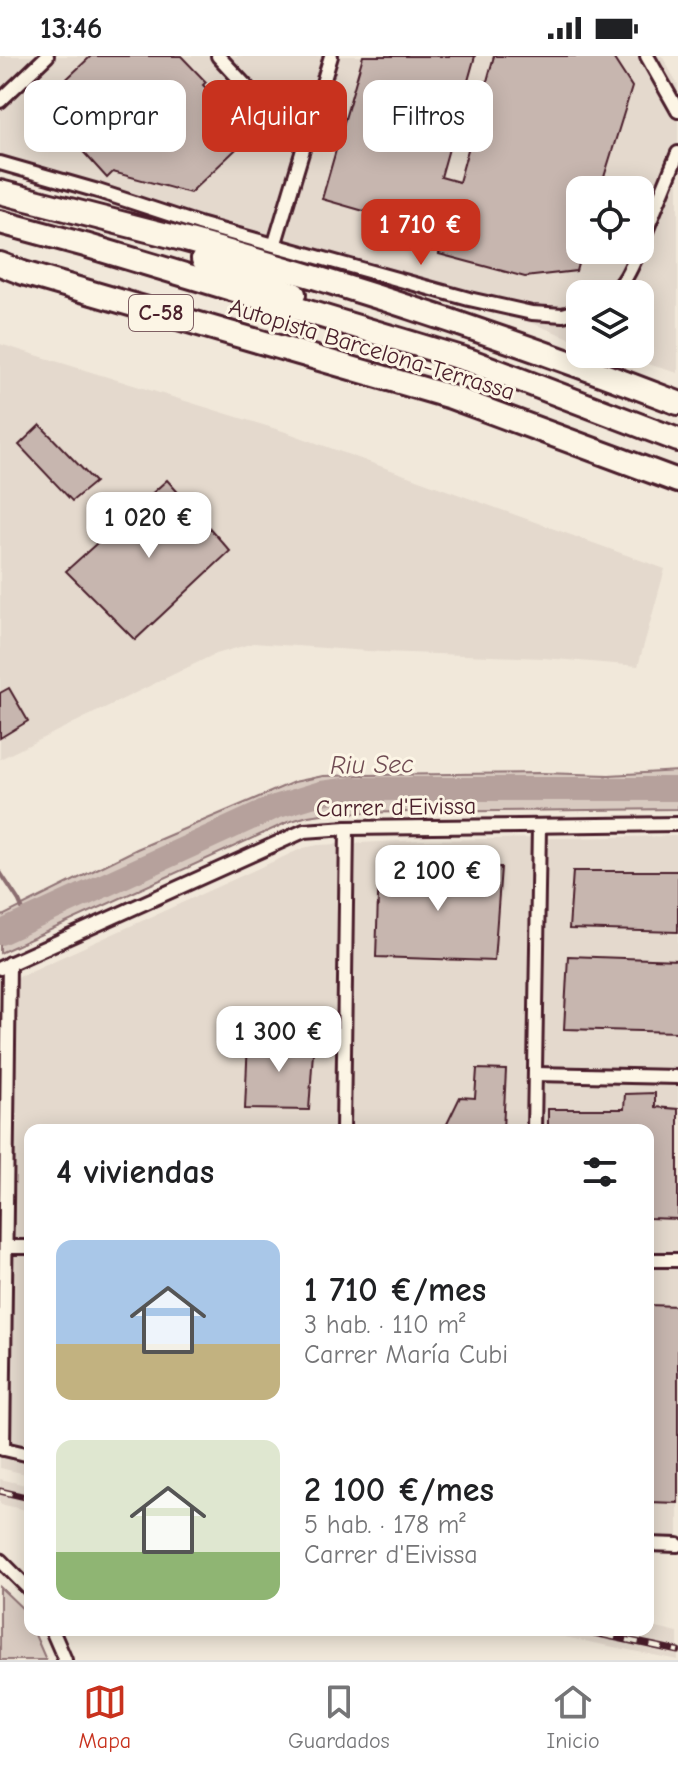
<!DOCTYPE html>
<html lang="es">
<head>
<meta charset="utf-8">
<style>
  body { margin:0; font-family:"Comic Neue",sans-serif; background:#f2f2f2; color:#202124; height:100vh; display:flex; flex-direction:column; font-size:30px; white-space:nowrap }
  * { box-sizing:border-box; margin:0 }
  p { font-size:26px; color:#757577 }
  .icon { flex:none; width:44px; height:44px; fill:none; stroke:currentColor; stroke-width:2; stroke-linecap:round; stroke-linejoin:round }
  .map { position:relative; flex:1; overflow:hidden }
  .panel { position:absolute; left:24px; top:1068px; width:630px; height:512px; display:flex; flex-direction:column; background:#fff; border-radius:16px; box-shadow:0 4px 20px #0003 }
  .panel>* { flex:none }
  .guide { position:absolute; left:24px; top:24px; width:630px; height:72px; display:flex; gap:16px }
  .fabs { position:absolute; left:566px; top:120px; display:grid; gap:16px }
  .fabs a { display:grid; place-items:center; width:88px; height:88px; border-radius:16px; background:#fff; box-shadow:0 4px 20px #0003; font-size:40px }
  .price { position:absolute; translate:-50% -68px; padding:0 18px; border-radius:16px; background:#fff; color:#222; font-size:26px; line-height:52px; filter:drop-shadow(0 2px 4px #0008) }
  .price::after { content:''; position:absolute; left:50%; top:48px; width:24px; height:18px; margin-left:-12px; background:inherit; clip-path:polygon(0 0,100% 0,50% 100%) }
  .price.on { background:#c8321e; color:#fff }
  ul { padding:0; list-style:none }
  li { display:flex; align-items:center; gap:24px; height:200px; padding:0 32px }
  li span { display:grid; place-items:center; flex:none; width:224px; height:160px; border-radius:16px; color:#555 }
  li>.icon { margin-inline-start:auto }
  span .icon { width:96px; height:96px; fill:#fffc; stroke-width:1 }
  li b { font-size:34px }
  h2 { display:flex; justify-content:space-between; align-items:center; height:96px; padding:0 32px; font-size:34px }
  .chip { padding:0 28px; border-radius:16px; background:#fff; box-shadow:0 4px 20px #0003; font-size:28px; line-height:72px }
  .chip.on { background:#c8321e; color:#fff }
  .status { display:flex; justify-content:space-between; align-items:center; height:56px; padding:0 40px; background:#fff; direction:ltr }
  .status svg { height:22px; fill:currentColor }
  .tabs { display:flex; justify-content:space-around; align-items:center; height:112px; border-top:2px solid #e0e0e0; background:#fff; font-size:22px; color:#757577 }
  .tabs a { display:grid; justify-items:center; gap:4px }
  .tabs .on { color:#c8321e }
  .map>svg:first-child { display:block }
</style>
</head>
<body>
<div class="status"><b>13:46</b><svg viewBox="0 0 49 12"><path d="M0 12V9h3v3zM5 12V6h3v6zM10 12V3h3v9zM15 12V0h3v12zM26 1h20v11H26zM47 4h2v5h-2z"/></svg></div>
<div class="map">
<svg width="678" height="1604" viewBox="0 0 678 1604">
  <rect width="100%" height="100%" fill="#f1e8da"/>
  <filter id="ink" filterUnits="userSpaceOnUse"><feTurbulence type="fractalNoise" baseFrequency=".0125" numOctaves="2"/><feDisplacementMap in="SourceGraphic" scale="16" xChannelSelector="R" yChannelSelector="G"/><feConvolveMatrix kernelMatrix="1 2 1 2 8 2 1 2 1" color-interpolation-filters="sRGB"/></filter>
  <g filter="url(#ink)">
    <!-- built -->
    <g fill="#e4d9cd" fill-rule="evenodd">
      <path d="M0 0H662L678 29V317L614 298H640V238H580V286L534 268 271 198 0 114ZM580 134H640V194H580Z"/>
      <polygon points="0,288 286,376 665,513 638,610 544,602 382,596 253,587 213,599 0,703"/>
      <polygon points="678,780 678,1496 648,1497 648,1074 30,1074 30,1419 0,1412 0,929 303,792 318,789 422,784"/>
      <polygon points="0,1423 30,1430 30,1455 0,1448"/>
      <polygon points="648,1570 678,1577 678,1604 530,1574 648,1574"/>
    </g>
    <!-- green -->
    <g fill="#d8cac0" stroke="#917476" stroke-width="2">
      <polygon points="678,715 678,753 329,757 308,760 288,766 0,897 0,861 137,793 294,726 323,720 364,719 541,717 609,719"/>
      <polygon points="0,1531 25,1555 30,1574 33,1574 46,1604 0,1604"/>
    </g>
    <g fill="none" stroke-linecap="round" stroke-linejoin="round">
      <!-- stream -->
      <polyline stroke="#8b6d6f" stroke-width="4" points="0,816 19,845 27,864"/>
      <!-- river -->
      <polyline stroke="#b6a19c" stroke-width="24" points="0,877 275,751 321,737 352,733 678,733"/>
    </g>
    <!-- building -->
    <g fill="#c7b6af" stroke="#4a1f2b" stroke-width="2">
      <polygon points="91,0 181,0 206,26 203,29 251,79 190,137 113,116 107,122 40,48"/>
      <polygon points="363,0 475,0 441,121 459,126 494,0 612,0 632,31 600,134 580,134 582,194 576,215 525,221 439,198 444,178 322,143"/>
      <polygon points="40,369 95,426 72,445 19,389"/>
      <polygon points="167,424 230,495 135,584 66,515"/>
      <polygon points="9,632 28,665 0,682 0,637"/>
      <polygon points="501,811 494,905 376,901 379,812"/>
      <polygon points="573,815 678,815 678,876 569,873"/>
      <polygon points="568,900 678,904 678,976 564,973"/>
      <polygon points="314,982 309,1054 245,1053 248,984"/>
      <polygon points="477,1013 506,1014 503,1074 444,1074 460,1041 475,1042"/>
      <polygon points="655,1037 655,1051 678,1053 678,1163 648,1162 648,1074 548,1074 548,1053 624,1053 625,1038"/>
      <polygon points="648,1249 678,1250 678,1447 648,1446"/>
    </g>
    <g fill="none" stroke-linecap="round" stroke-linejoin="round">
      <defs>
        <g id="street">
          <polyline points="218,0 273,59 310,74"/>
          <polyline points="647,0 678,55"/>
          <polyline points="0,45 47,0"/>
          <polyline points="0,107 98,135 202,169 469,243 532,257 563,259 580,254"/>
          <polyline points="275,187 331,0"/>
          <polyline points="640,190 678,97"/>
          <path d="M611 238C625 228 632 210 639 194"/>
          <polyline points="0,912 304,775 347,772 678,768"/>
          <polyline points="535,1018 678,1021"/>
          <polyline points="343,1074 347,772"/>
          <polyline points="534,1074 539,771"/>
          <polyline points="6,1191 30,1191"/>
          <polyline points="648,1204 678,1204"/>
          <polyline points="0,1392 30,1399"/>
          <polyline points="3,1393 9,907"/>
          <polyline points="648,1488 678,1489"/>
          <polyline points="0,1504 30,1534"/>
          <polyline points="52,1574 65,1604"/>
        </g>
        <g id="highway">
          <path d="M0 136C57 151 114 165 171 180 342 226 512 283 678 347"/>
          <polyline points="0,166 85,189 471,305 678,384"/>
          <polyline points="203,203 294,238"/>
          <polyline points="0,208 23,217 451,341 678,425"/>
        </g>
      </defs>
      <!-- street casing -->
      <use href="#street" stroke="#4a1f2b" stroke-width="18"/>
      <!-- highway casing -->
      <use href="#highway" stroke="#4a1f2b" stroke-width="28"/>
      <!-- street -->
      <use href="#street" stroke="#fcf5e5" stroke-width="12"/>
      <!-- highway -->
      <use href="#highway" stroke="#fcf5e5" stroke-width="22"/>
      <defs>
        <g id="rail">
          <polyline points="0,1435 30,1442"/>
          <polyline points="580,1574 678,1595"/>
        </g>
      </defs>
      <!-- rail casing -->
      <use href="#rail" stroke="#4a1f2b" stroke-width="7"/>
      <!-- rail -->
      <use href="#rail" stroke="#fcf5e5" stroke-width="4" stroke-dasharray="12" stroke-linecap="butt"/>
    </g>
  </g>
  <g text-anchor="middle" dominant-baseline="central" stroke-width="6" stroke-linejoin="round" paint-order="stroke">
    <!-- shield labels -->
    <rect fill="#fcf5e5" stroke="#7f5f63" stroke-width="2" x="129" y="239" width="64" height="36" rx="6"/>
    <g font-size="22" font-weight="bold" fill="#4a1f2b">
      <text x="161" y="257">C-58</text>
    </g>
    <!-- street labels -->
    <g font-size="24" fill="#4a1f2b" stroke="#fcf5e5">
      <text transform="translate(372 293) rotate(17)">Autopista Barcelona-Terrassa</text>
      <text transform="translate(396 751) rotate(-1)">Carrer d'Eivissa</text>
    </g>
    <!-- water labels -->
    <g font-size="26" font-style="italic" fill="#704c53" stroke="#fcf5e5">
      <text transform="translate(372 709) rotate(-1)">Riu Sec</text>
    </g>
  </g>
</svg>
<div class="fabs">
<a><svg class="icon" aria-label="locate" viewBox="0 0 24 24"><circle cx="12" cy="12" r="6"/><path d="M12 2v4M12 18v4M2 12h4M18 12h4"/></svg></a>
<a><svg class="icon" aria-label="layers" viewBox="0 0 24 24"><path d="M12 4l9 5-9 5-9-5zM3 14l9 5 9-5"/></svg></a>
</div>
<b class="price on" style="left:421px;top:211px">1 710 €</b>
<b class="price" style="left:149px;top:504px">1 020 €</b>
<b class="price" style="left:438px;top:857px">2 100 €</b>
<b class="price" style="left:279px;top:1018px">1 300 €</b>
<div class="guide">
<a class="chip">Comprar</a>
<a class="chip on">Alquilar</a>
<a class="chip">Filtros</a>
</div>
<section class="panel">
<h2>4 viviendas<svg class="icon" aria-label="filters" viewBox="0 0 24 24"><path d="M4 7h16M4 17h16"/><circle cx="9" cy="7" r="2"/><circle cx="15" cy="17" r="2"/></svg></h2>
<ul>
<li><span style="background:linear-gradient(#a9c7e8 65%,#c2b280 0)"><svg class="icon" aria-label="home" viewBox="0 0 24 24"><path d="M3 11l9-7 9 7M6 9v11h12V9"/></svg></span><div><b>1 710 €/mes</b><p>3 hab. · 110 m²</p><p>Carrer María Cubi</p></div></li>
<li><span style="background:linear-gradient(#dfe7d0 70%,#8fb573 0)"><svg class="icon" aria-label="home" viewBox="0 0 24 24"><path d="M3 11l9-7 9 7M6 9v11h12V9"/></svg></span><div><b>2 100 €/mes</b><p>5 hab. · 178 m²</p><p>Carrer d'Eivissa</p></div></li>
</ul>
</section>
</div>
<nav class="tabs">
<a class="on"><svg class="icon" aria-label="map" viewBox="0 0 24 24"><path d="M3 6l6-2 6 2 6-2v14l-6 2-6-2-6 2zM9 4v14M15 6v14"/></svg>Mapa</a>
<a><svg class="icon" aria-label="saved" viewBox="0 0 24 24"><path d="M7 4h10v16l-5-4-5 4z"/></svg>Guardados</a>
<a><svg class="icon" aria-label="home" viewBox="0 0 24 24"><path d="M3 11l9-7 9 7M6 9v11h12V9"/></svg>Inicio</a>
</nav>
</body>
</html>
